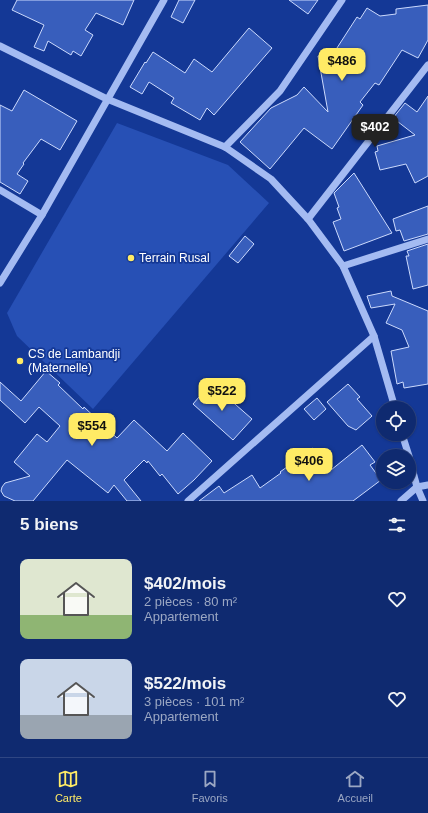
<!DOCTYPE html>
<html lang="fr">
<head>
<meta charset="utf-8">
<style>
  body { margin:0; font-family:Arial,sans-serif; background:#1d3678; color:#f1f3f6; height:100vh; display:flex; flex-direction:column; font-size:15px; white-space:nowrap }
  * { box-sizing:border-box; margin:0 }
  p { font-size:13px; color:#9ba7c3 }
  .icon { flex:none; width:22px; height:22px; fill:none; stroke:currentColor; stroke-width:2; stroke-linecap:round; stroke-linejoin:round }
  .map { position:relative; height:501px; overflow:hidden }
  .panel { display:flex; flex-direction:column; background:#0f2a70; flex:1 }
  .panel>* { flex:none }
  .controls { position:absolute; left:376px; top:401px; display:grid; gap:8px }
  .controls a { display:grid; place-items:center; width:40px; height:40px; border-radius:50%; background:#0f2a70; box-shadow:0 1px 3px #0004,0 0 0 1px #2f4683; font-size:20px }
  .price { position:absolute; translate:-50% -34px; padding:0 9px; border-radius:8px; background:#ffeb65; color:#111; font-size:13px; line-height:26px; filter:drop-shadow(0 1px 2px #0008) }
  .price::after { content:''; position:absolute; left:50%; top:24px; width:12px; height:9px; margin-left:-6px; background:inherit; clip-path:polygon(0 0,100% 0,50% 100%) }
  .price.on { background:#222; color:#fff }
  ul { padding:0; list-style:none }
  li { display:flex; align-items:center; gap:12px; height:100px; padding:0 20px }
  li span { display:grid; place-items:center; flex:none; width:112px; height:80px; border-radius:8px; color:#555 }
  li>.icon { margin-inline-start:auto }
  span .icon { width:48px; height:48px; fill:#fffc; stroke-width:1 }
  li b { font-size:17px }
  h2 { display:flex; justify-content:space-between; align-items:center; height:48px; padding:0 20px; font-size:17px }
  .dock { display:flex; justify-content:space-around; align-items:center; height:56px; border-top:1px solid #2f4683; background:#0f2a70; font-size:11px; color:#9ba7c3 }
  .dock a { display:grid; justify-items:center; gap:2px }
  .dock .on { color:#ffeb65 }
  .map>svg:first-child { display:block }
</style>
</head>
<body>
<div class="map">
<svg width="428" height="501" viewBox="0 0 428 501">
  <rect width="100%" height="100%" fill="#143896"/>
  <!-- green -->
  <polygon fill="#2750b5" points="117,123 228,165 269,203 93,409 17,336 7,313"/>
  <!-- building -->
  <g fill="#385ebc" stroke="#ccdafd">
    <polygon points="17,0 134,0 123,25 96,13 85,30 93,35 81,56 73,51 71,55 48,41 44,51 34,47 44,25 12,10"/>
    <polygon points="179,0 195,0 183,23 171,17"/>
    <polygon points="289,0 318,0 308,14"/>
    <polygon points="428,5 428,40 418,58 402,50 379,85 375,83 360,102 363,105 332,149 304,128 270,169 240,142 271,108 297,95 304,87 328,112 318,56 336,52 335,51 357,17 360,19 367,8 380,16 396,14 396,9"/>
    <polygon points="249,28 272,48 214,115 207,108 200,120 171,103 174,98 149,82 142,94 130,87 145,62 146,63 153,52 185,73 194,59 212,72"/>
    <polygon points="24,90 77,121 60,150 41,139 23,163 24,164 17,174 28,181 20,194 0,182 0,105 12,111"/>
    <polygon points="428,96 428,176 415,183 406,164 380,170 375,152 378,151 377,146 415,135 393,118 405,103 417,112"/>
    <polygon points="354,173 392,233 344,251 333,222 341,219 337,208 339,207 334,193"/>
    <polygon points="428,206 428,234 404,241 400,230 396,231 393,219"/>
    <polygon points="245,236 254,244 238,263 229,256"/>
    <polygon points="428,244 428,285 413,289 406,256 409,256 407,251"/>
    <polygon points="391,291 392,296 428,311 428,384 404,388 403,382 397,384 391,351 409,347 402,330 386,323 395,304 371,308 367,296"/>
    <polygon points="46,371 60,383 58,385 83,409 84,407 117,438 134,420 167,451 183,433 212,461 194,480 178,494 162,474 160,476 148,461 147,463 144,460 124,480 141,501 127,501 114,485 108,493 67,460 33,501 15,501 4,496 1,491 2,487 5,483 30,476 14,462 37,434 47,442 60,426 39,407 25,423 0,400 0,382 21,401"/>
    <polygon points="211,383 252,419 233,440 193,404"/>
    <polygon points="348,384 360,397 357,399 372,416 356,430 348,426 327,402"/>
    <polygon points="317,398 326,409 314,420 304,409"/>
    <polygon points="362,445 375,462 370,465 381,480 353,501 199,501 219,486 224,493 252,475 260,488 281,473 280,472 313,448 331,470"/>
  </g>
  <g fill="none" stroke-linecap="round" stroke-linejoin="round">
    <!-- minor -->
    <g stroke="#a4bbf2" stroke-width="7">
      <polyline points="0,46 107,99 225,147 271,179 308,219 343,266 374,336 395,408"/>
      <polyline points="225,147 280,91 342,0"/>
      <polyline points="0,190 42,215"/>
      <polyline points="308,219 428,65"/>
      <polyline points="343,266 428,239"/>
      <polyline points="0,283 42,215 164,0"/>
      <polyline points="402,434 409,456"/>
      <polyline points="409,457 417,487 423,501"/>
      <polyline points="188,501 374,336"/>
      <polyline points="401,501 417,487 428,485"/>
    </g>
  </g>
  <!-- markers -->
  <g fill="#ffeb65" stroke="#143896" stroke-width="1.5">
    <circle cx="131" cy="258" r="4"/>
    <circle cx="20" cy="361" r="4"/>
  </g>
  <g text-anchor="middle" dominant-baseline="central" stroke-width="3.5" stroke-linejoin="round" paint-order="stroke">
    <!-- poi labels -->
    <g font-size="12" fill="#fff" stroke="#143896" text-anchor="start">
      <text x="139" y="258">Terrain Rusal</text>
      <text x="28" y="354">CS de Lambandji<tspan x="28" dy="14">(Maternelle)</tspan></text>
    </g>
  </g>
</svg>
<div class="controls">
<a><svg class="icon" aria-label="locate" viewBox="0 0 24 24"><circle cx="12" cy="12" r="6"/><path d="M12 2v4M12 18v4M2 12h4M18 12h4"/></svg></a>
<a><svg class="icon" aria-label="layers" viewBox="0 0 24 24"><path d="M12 4l9 5-9 5-9-5zM3 14l9 5 9-5"/></svg></a>
</div>
<b class="price" style="left:342px;top:82px">$486</b>
<b class="price on" style="left:375px;top:148px">$402</b>
<b class="price" style="left:222px;top:412px">$522</b>
<b class="price" style="left:92px;top:447px">$554</b>
<b class="price" style="left:309px;top:482px">$406</b>
</div>
<section class="panel">
<h2>5 biens<svg class="icon" aria-label="filters" viewBox="0 0 24 24"><path d="M4 7h16M4 17h16"/><circle cx="9" cy="7" r="2"/><circle cx="15" cy="17" r="2"/></svg></h2>
<ul>
<li><span style="background:linear-gradient(#dfe7d0 70%,#8fb573 0)"><svg class="icon" aria-label="home" viewBox="0 0 24 24"><path d="M3 11l9-7 9 7M6 9v11h12V9"/></svg></span><div><b>$402/mois</b><p>2 pièces · 80 m²</p><p>Appartement</p></div><svg class="icon" aria-label="heart" viewBox="0 0 24 24"><path d="M12 20l-8-8c-3-5 5-10 8-4 3-6 11-1 8 4z"/></svg></li>
<li><span style="background:linear-gradient(#c9d6e8 70%,#9aa5b1 0)"><svg class="icon" aria-label="home" viewBox="0 0 24 24"><path d="M3 11l9-7 9 7M6 9v11h12V9"/></svg></span><div><b>$522/mois</b><p>3 pièces · 101 m²</p><p>Appartement</p></div><svg class="icon" aria-label="heart" viewBox="0 0 24 24"><path d="M12 20l-8-8c-3-5 5-10 8-4 3-6 11-1 8 4z"/></svg></li>
</ul>
</section>
<nav class="dock">
<a class="on"><svg class="icon" aria-label="map" viewBox="0 0 24 24"><path d="M3 6l6-2 6 2 6-2v14l-6 2-6-2-6 2zM9 4v14M15 6v14"/></svg>Carte</a>
<a><svg class="icon" aria-label="saved" viewBox="0 0 24 24"><path d="M7 4h10v16l-5-4-5 4z"/></svg>Favoris</a>
<a><svg class="icon" aria-label="home" viewBox="0 0 24 24"><path d="M3 11l9-7 9 7M6 9v11h12V9"/></svg>Accueil</a>
</nav>
</body>
</html>
